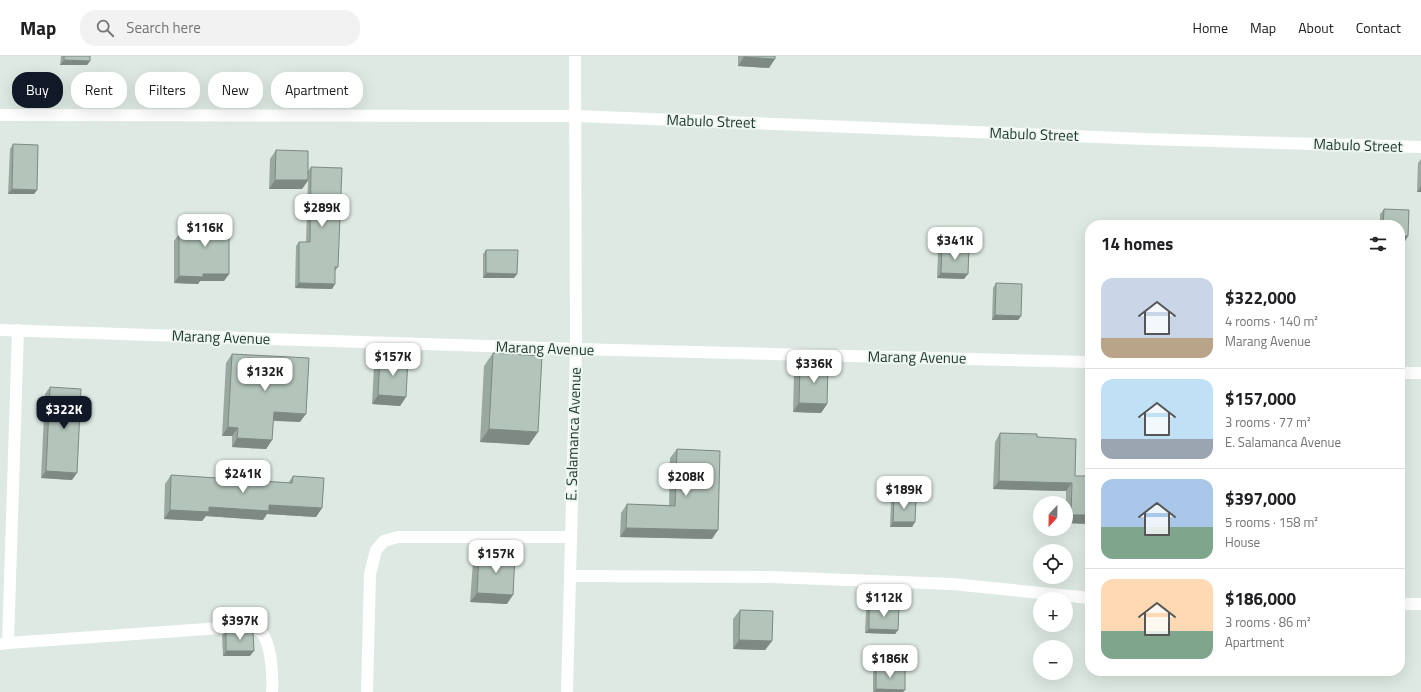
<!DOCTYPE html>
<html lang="en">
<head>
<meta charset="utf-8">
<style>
  body { margin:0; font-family:"Titillium Web",sans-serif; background:#f2f2f2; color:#202124; height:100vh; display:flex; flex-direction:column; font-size:15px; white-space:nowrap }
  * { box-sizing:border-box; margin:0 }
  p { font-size:13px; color:#757577 }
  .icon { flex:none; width:22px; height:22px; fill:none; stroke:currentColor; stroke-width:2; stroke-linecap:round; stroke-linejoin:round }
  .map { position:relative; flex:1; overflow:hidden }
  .drawer { position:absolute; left:1085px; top:164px; width:320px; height:456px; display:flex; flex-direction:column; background:#fff; border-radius:16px; box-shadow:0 4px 16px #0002 }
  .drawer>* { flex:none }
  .hud { position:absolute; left:12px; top:16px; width:380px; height:36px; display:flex; gap:8px }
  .needle { width:26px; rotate:202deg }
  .buttons { position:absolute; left:1033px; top:440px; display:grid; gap:8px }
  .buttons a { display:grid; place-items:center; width:40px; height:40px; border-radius:50%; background:#fff; box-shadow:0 4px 16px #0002; font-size:20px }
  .price { position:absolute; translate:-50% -34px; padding:0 9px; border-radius:8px; background:#fff; color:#222; font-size:13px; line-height:26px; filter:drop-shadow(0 1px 2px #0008) }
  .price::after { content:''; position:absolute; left:50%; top:24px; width:12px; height:9px; margin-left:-6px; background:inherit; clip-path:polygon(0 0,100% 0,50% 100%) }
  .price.selected { background:#111827; color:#fff }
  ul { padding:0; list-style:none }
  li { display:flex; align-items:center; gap:12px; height:100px; padding:0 16px }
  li+li { border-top:1px solid #e0e0e0 }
  li span { display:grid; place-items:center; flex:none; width:112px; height:80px; border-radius:12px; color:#555 }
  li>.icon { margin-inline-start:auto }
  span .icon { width:48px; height:48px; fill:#fffc; stroke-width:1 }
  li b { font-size:17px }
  h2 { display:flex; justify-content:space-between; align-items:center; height:48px; padding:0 16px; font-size:17px }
  .tag { padding:0 14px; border-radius:16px; background:#fff; box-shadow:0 4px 16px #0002; font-size:14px; line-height:36px }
  .tag.selected { background:#111827; color:#fff }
  header { display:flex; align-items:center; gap:24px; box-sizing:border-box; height:56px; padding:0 20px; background:#fff; border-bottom:1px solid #e0e0e0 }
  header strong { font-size:19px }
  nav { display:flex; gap:22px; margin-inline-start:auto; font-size:14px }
  .search { width:280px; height:36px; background:#f2f2f2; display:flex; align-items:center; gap:10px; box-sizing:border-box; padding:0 14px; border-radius:16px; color:#757577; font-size:15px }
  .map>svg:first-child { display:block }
</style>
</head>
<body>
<header>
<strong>Map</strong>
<div class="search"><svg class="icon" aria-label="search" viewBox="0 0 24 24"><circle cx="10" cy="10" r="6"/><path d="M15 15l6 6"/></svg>Search here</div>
<nav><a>Home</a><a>Map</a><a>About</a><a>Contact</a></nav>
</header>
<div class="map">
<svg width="1421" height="636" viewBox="0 0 1421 636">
  <rect width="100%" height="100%" fill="#dde9e2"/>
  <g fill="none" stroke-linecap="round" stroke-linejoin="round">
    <!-- street -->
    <g stroke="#fff" stroke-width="12">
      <polyline points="0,59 576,60 1145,83 1421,91"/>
      <polyline points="0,274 576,293 1090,306"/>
      <polyline points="1400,317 1421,317"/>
      <polyline points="571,520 771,521 953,528 1090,542"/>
      <polyline points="1400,548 1421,548"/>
      <path d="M8 587 221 572C232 572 248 569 258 574 272 582 273 622 272 636"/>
      <polyline points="0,588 8,587 18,274"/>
      <polyline points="367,636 370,518 376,494 384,485 398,481 570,481"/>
      <polyline points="567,636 576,293 575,0"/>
    </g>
  </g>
  <!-- wall -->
  <g fill="#9aa9a0">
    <polygon points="61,0 90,0 90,5 87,9 60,9"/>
    <polygon points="738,0 775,0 769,12 738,10"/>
    <polygon points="13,88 37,134 34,138 8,138 10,93"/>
    <polygon points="276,94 308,115 311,111 338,211 335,215 335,228 332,233 295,232 296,190 299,186 306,186 308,125 302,133 269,133 270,103"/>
    <polygon points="1421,103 1421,136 1417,136 1418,107"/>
    <polygon points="1384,153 1409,154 1408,180 1405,185 1400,185 1400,169 1380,169 1380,158"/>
    <polygon points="196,160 226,177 229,218 224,225 200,225 198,228 174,227 174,185 179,178 191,178 192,167"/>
    <polygon points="942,192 964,223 937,222 938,197"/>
    <polygon points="486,194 517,218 514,222 483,222 483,198"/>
    <polygon points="996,227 1021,260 1018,264 992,264 993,232"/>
    <polygon points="493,297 529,389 480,386 484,310"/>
    <polygon points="232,298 300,366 273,365 272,384 266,393 232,391 232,380 222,380 226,307"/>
    <polygon points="380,301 406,341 400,350 372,348 374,310"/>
    <polygon points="800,309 827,348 821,357 793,356 794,318"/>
    <polygon points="50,331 72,424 41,422 45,338"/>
    <polygon points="1000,377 1037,381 1075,420 1090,468 1066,467 1066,435 993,433 995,386"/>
    <polygon points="677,393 712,483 620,481 621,457 627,448 669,449 670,402"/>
    <polygon points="171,419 288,427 293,420 322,452 316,461 267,458 263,464 206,460 202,465 164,463 165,428"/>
    <polygon points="894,441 915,466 912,471 890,471 891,446"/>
    <polygon points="479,497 507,548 470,546 473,506"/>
    <polygon points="869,550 898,574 895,578 865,577 866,555"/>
    <polygon points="740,554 772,585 765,594 733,593 733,563"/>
    <polygon points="226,575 250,600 223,600 222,579"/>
    <polygon points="876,612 905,634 903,636 873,636 873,617"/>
  </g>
  <!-- shaded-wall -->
  <g fill="#7d8982">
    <polygon points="744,1 775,3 769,12 738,10"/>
    <polygon points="64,4 90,5 87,9 60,9"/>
    <polygon points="275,124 308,124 302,133 269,133"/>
    <polygon points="1421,130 1421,136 1417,136"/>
    <polygon points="12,133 37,134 34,138 8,138"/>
    <polygon points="1400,180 1408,180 1405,185 1400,185"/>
    <polygon points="486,217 517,218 514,222 483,222"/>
    <polygon points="941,217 968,218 964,223 937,222"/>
    <polygon points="203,218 229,218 224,225 200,225 198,228 174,227 179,220"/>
    <polygon points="299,227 335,228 332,233 295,232"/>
    <polygon points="995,259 1021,260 1018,264 992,264"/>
    <polygon points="378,339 406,341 400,350 372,348"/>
    <polygon points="799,347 827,348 821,357 793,356"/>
    <polygon points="274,356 306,358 300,366 268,364"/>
    <polygon points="228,371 238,372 232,380 222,380"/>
    <polygon points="489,373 538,376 529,389 480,386"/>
    <polygon points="237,382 272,384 266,393 232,391"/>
    <polygon points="46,415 77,417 72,424 41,422"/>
    <polygon points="999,425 1072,427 1066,435 993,433"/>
    <polygon points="269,449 322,452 316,461 267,458 263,464 206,460 202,465 164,463 170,454 209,451"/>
    <polygon points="1071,459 1090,459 1090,468 1066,467 1066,465"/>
    <polygon points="893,466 915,466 912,471 890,471"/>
    <polygon points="626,472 718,474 712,483 620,481"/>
    <polygon points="477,537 513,539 507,548 470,546"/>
    <polygon points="869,573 898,574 895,578 865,577"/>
    <polygon points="739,584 772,585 765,594 733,593"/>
    <polygon points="226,595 254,595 250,600 223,600"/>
    <polygon points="876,633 905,634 903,636 874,636"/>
  </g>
  <!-- building -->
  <g fill="#b3c4ba" stroke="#7d8982">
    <polygon points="64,0 90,0 90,5 64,4"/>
    <polygon points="744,0 775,0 775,3 744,1"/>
    <polygon points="13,88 38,89 37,134 12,133"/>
    <polygon points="276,94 308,95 308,124 275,124"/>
    <polygon points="311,111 342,112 338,211 335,211 335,228 299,227 299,186 310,186"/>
    <polygon points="1384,153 1409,154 1408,180 1400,180 1400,169 1383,169"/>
    <polygon points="196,160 226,160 226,177 229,177 229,218 203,218 203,221 179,220 179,178 196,178"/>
    <polygon points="942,192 969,193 968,218 941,217"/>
    <polygon points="486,194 518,194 517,218 486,217"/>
    <polygon points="996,227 1022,228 1021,260 995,259"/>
    <polygon points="493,297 542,300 538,376 489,373"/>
    <polygon points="232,298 309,302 306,358 274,356 272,384 237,382 238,372 228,371"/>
    <polygon points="380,301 408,303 406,341 378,339"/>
    <polygon points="800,309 828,310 827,348 799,347"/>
    <polygon points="50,331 81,333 77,417 46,415"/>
    <polygon points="1000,377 1037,378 1037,381 1076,383 1075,420 1090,420 1090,459 1071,459 1072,427 999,425"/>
    <polygon points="677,393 720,395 718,474 626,472 627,448 675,450"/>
    <polygon points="171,419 292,427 293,420 324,422 322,452 269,449 269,455 209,451 209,456 170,454"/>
    <polygon points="894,441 916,442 915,466 893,466"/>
    <polygon points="479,497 515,499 513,539 477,537"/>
    <polygon points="869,550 899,551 898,574 869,573"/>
    <polygon points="740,554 773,555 772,585 739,584"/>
    <polygon points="226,575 253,575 254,595 226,595"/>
    <polygon points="876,612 905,613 905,634 876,633"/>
  </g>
  <g text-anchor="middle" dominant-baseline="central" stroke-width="4" stroke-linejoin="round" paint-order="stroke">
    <!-- street labels -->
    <g font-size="15" fill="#1f382d" stroke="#edf6f0">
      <text transform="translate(711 65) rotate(2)">Mabulo Street</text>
      <text transform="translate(1034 78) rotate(2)">Mabulo Street</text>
      <text transform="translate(1358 89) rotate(2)">Mabulo Street</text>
      <text transform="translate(221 281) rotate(2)">Marang Avenue</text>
      <text transform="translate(545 292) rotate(2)">Marang Avenue</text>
      <text transform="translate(917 301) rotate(1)">Marang Avenue</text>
      <text transform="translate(573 378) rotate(-88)">E. Salamanca Avenue</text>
    </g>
  </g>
</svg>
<div class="buttons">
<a><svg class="needle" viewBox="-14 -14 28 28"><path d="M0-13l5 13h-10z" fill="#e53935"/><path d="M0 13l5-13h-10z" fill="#757577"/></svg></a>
<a><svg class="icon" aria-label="locate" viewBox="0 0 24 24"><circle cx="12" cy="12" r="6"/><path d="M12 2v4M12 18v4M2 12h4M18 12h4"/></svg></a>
<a>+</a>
<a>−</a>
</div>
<b class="price" style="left:322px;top:172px">$289K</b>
<b class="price" style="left:205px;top:192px">$116K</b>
<b class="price" style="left:955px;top:205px">$341K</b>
<b class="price" style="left:393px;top:321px">$157K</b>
<b class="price" style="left:814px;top:328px">$336K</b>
<b class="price" style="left:265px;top:336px">$132K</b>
<b class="price selected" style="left:64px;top:374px">$322K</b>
<b class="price" style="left:243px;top:438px">$241K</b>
<b class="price" style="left:686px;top:441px">$208K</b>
<b class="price" style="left:904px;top:454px">$189K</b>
<b class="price" style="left:496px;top:518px">$157K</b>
<b class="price" style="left:884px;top:562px">$112K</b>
<b class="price" style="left:240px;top:585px">$397K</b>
<b class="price" style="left:890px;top:623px">$186K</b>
<div class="hud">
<a class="tag selected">Buy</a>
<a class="tag">Rent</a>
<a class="tag">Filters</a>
<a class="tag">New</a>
<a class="tag">Apartment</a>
</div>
<section class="drawer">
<h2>14 homes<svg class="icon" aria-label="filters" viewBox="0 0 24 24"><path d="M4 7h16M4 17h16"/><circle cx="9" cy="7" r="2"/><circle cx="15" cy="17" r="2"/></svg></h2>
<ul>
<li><span style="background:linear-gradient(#c9d6e8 75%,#b9a48a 0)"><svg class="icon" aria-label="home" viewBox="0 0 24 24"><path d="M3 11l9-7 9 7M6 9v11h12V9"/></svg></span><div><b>$322,000</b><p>4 rooms · 140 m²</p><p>Marang Avenue</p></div></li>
<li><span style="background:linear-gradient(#bfe0f5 75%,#9aa5b1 0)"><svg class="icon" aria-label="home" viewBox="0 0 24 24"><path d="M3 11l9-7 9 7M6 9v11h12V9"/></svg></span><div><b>$157,000</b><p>3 rooms · 77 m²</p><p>E. Salamanca Avenue</p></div></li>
<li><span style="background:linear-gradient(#a9c7e8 60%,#7fa58c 0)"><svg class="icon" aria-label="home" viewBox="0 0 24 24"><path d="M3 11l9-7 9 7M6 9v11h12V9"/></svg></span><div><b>$397,000</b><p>5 rooms · 158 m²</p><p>House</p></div></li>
<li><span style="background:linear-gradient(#ffd9b3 65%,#7fa58c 0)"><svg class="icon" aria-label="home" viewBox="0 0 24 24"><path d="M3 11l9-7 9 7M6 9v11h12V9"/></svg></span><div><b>$186,000</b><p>3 rooms · 86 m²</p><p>Apartment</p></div></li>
</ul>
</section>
</div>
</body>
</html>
